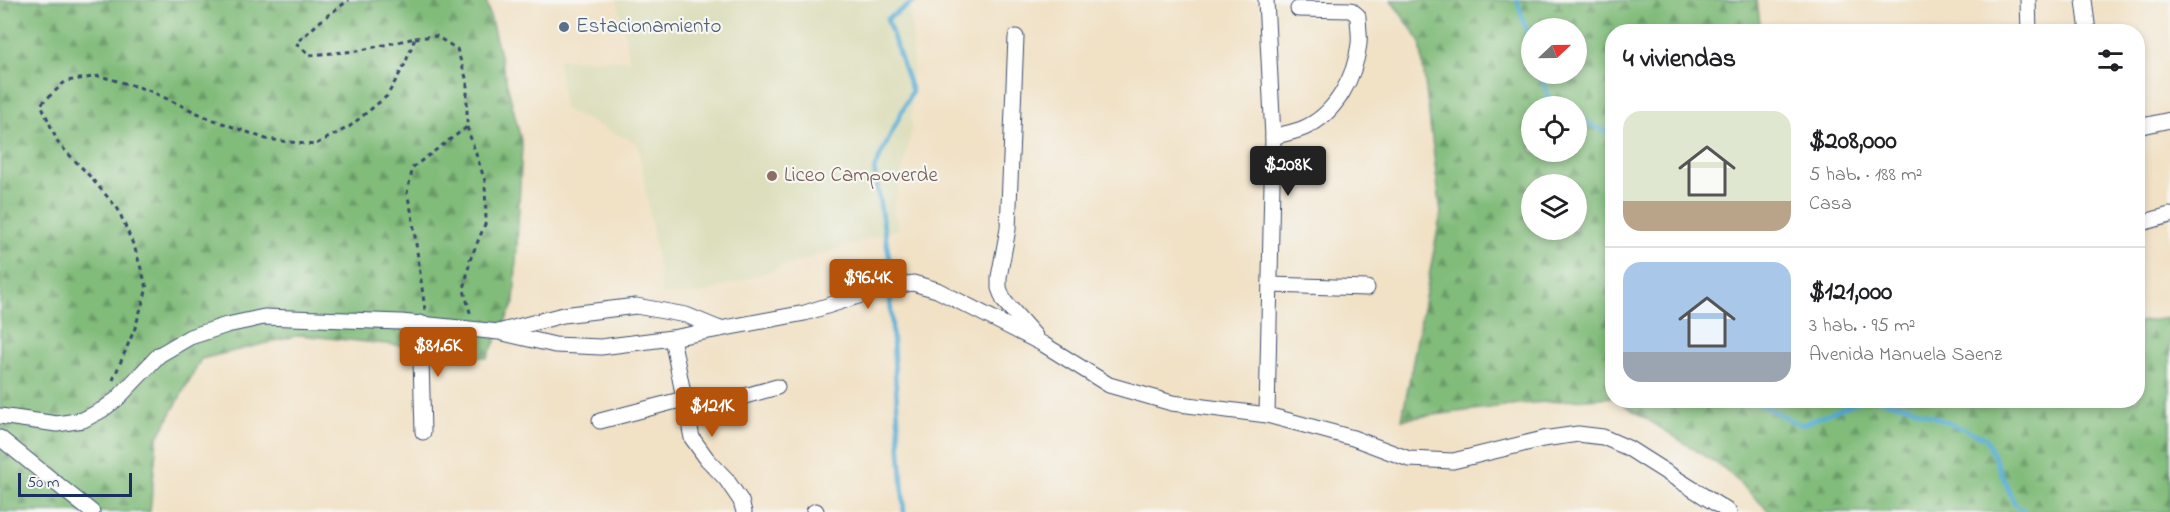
<!DOCTYPE html>
<html lang="es">
<head>
<meta charset="utf-8">
<style>
  body { margin:0; font-family:"Indie Flower",sans-serif; background:#f2f2f2; color:#202124; height:100vh; display:flex; flex-direction:column; font-size:22px; white-space:nowrap }
  * { box-sizing:border-box; margin:0 }
  p { font-size:20px; color:#757577 }
  .icon { flex:none; width:33px; height:33px; fill:none; stroke:currentColor; stroke-width:2; stroke-linecap:round; stroke-linejoin:round }
  .map { position:relative; flex:1; overflow:hidden }
  .side { position:absolute; left:1605px; top:24px; width:540px; height:384px; display:flex; flex-direction:column; background:#fff; border-radius:24px; box-shadow:0 3px 9px #0003 }
  .side>* { flex:none }
  .needle { width:39px; rotate:68deg }
  .buttons { position:absolute; left:1521px; top:18px; display:grid; gap:12px }
  .buttons a { display:grid; place-items:center; width:66px; height:66px; border-radius:50%; background:#fff; box-shadow:0 3px 9px #0003; font-size:30px }
  .scale { position:absolute; left:18px; bottom:15px; width:114px; box-sizing:border-box; padding-left:6px; border:3px solid #1b2f5e; border-top:0; font-size:16px; line-height:21px; white-space:nowrap; color:#1b2f5e; -webkit-text-stroke:4px #f6f6f2; paint-order:stroke }
  .price { position:absolute; translate:-50% -51px; padding:0 14px; border-radius:6px; background:#b45309; color:#fff; font-size:20px; line-height:39px; filter:drop-shadow(0 2px 3px #0008) }
  .price::after { content:''; position:absolute; left:50%; top:36px; width:18px; height:14px; margin-left:-9px; background:inherit; clip-path:polygon(0 0,100% 0,50% 100%) }
  .price.on { background:#222; color:#fff }
  ul { padding:0; list-style:none }
  li { display:flex; align-items:center; gap:18px; height:150px; padding:0 18px }
  li+li { border-top:2px solid #e0e0e0 }
  li span { display:grid; place-items:center; flex:none; width:168px; height:120px; border-radius:18px; color:#555 }
  li>.icon { margin-inline-start:auto }
  span .icon { width:72px; height:72px; fill:#fffc; stroke-width:1 }
  li b { font-size:26px }
  h2 { display:flex; justify-content:space-between; align-items:center; height:72px; padding:0 18px; font-size:26px }
  .map>svg:first-child { display:block }
</style>
</head>
<body>
<div class="map">
<svg width="2170" height="512" viewBox="0 0 2170 512">
  <defs>
    <pattern id="forest-firs" width="22" height="20" patternUnits="userSpaceOnUse" patternTransform="scale(1.5)"><rect width="22" height="20" fill="#81bc7a"/><path d="M5 1l3.5 6h-7zM16 11l3.5 6h-7z" fill="#699967"/></pattern>
  </defs>
  <rect width="100%" height="100%" fill="#f6f6f2"/>
  <filter id="ink" filterUnits="userSpaceOnUse"><feTurbulence type="fractalNoise" baseFrequency=".0167" numOctaves="2"/><feDisplacementMap in="SourceGraphic" scale="12" xChannelSelector="R" yChannelSelector="G"/><feConvolveMatrix kernelMatrix="1 2 1 2 8 2 1 2 1" color-interpolation-filters="sRGB"/></filter>
  <filter id="wash" filterUnits="userSpaceOnUse"><feTurbulence type="fractalNoise" baseFrequency=".008" numOctaves="4" result="noise"/><feDisplacementMap in="SourceGraphic" scale="24" xChannelSelector="R" yChannelSelector="G"/><feGaussianBlur stdDeviation="1.35" result="paint"/><feColorMatrix in="noise" values="0 0 0 0 0 0 0 0 0 0 0 0 0 0 0 0 0 1.4 0 .05"/><feComposite in="paint" operator="in"/></filter>
  <g filter="url(#wash)">
    <rect width="100%" height="100%" fill="#f1e1c5"/>
    <!-- built -->
    <polygon fill="#dddebc" points="617,0 909,0 913,44 911,133 893,209 899,229 700,294 663,295 638,144 564,109 558,59 630,60"/>
    <!-- forest -->
    <g fill="url(#forest-firs)" stroke="#4e766c" stroke-width="1.5" fill-rule="evenodd">
      <polygon points="0,0 486,0 522,144 514,303 487,358 396,345 300,335 201,359 157,439 150,512 0,512"/>
      <path d="M1391 0H1757L1761 31 1612 32V397L1519 404 1402 419 1441 213 1420 41ZM1532 28H1576V74H1532ZM1532 106H1576V152H1532ZM1532 184H1576V230H1532Z"/>
      <polygon points="2170,318 2170,512 1770,512 1724,468 1618,401 2138,400 2138,322"/>
    </g>
    <g fill="none" stroke-linecap="round" stroke-linejoin="round">
      <!-- stream -->
      <g stroke="#59afd6" stroke-width="4.5">
        <polyline points="1517,0 1532,48"/>
        <polyline points="1540,74 1551,104 1555,106"/>
        <polyline points="1576,117 1612,135"/>
        <polyline points="890,263 874,169 912,91 887,19 917,0"/>
        <polyline points="890,296 904,512"/>
        <polyline points="1751,400 1801,425 1862,400"/>
        <polyline points="1881,400 1910,407 1986,438 2015,505 2026,512"/>
      </g>
    </g>
  </g>
  <g filter="url(#ink)">
    <g fill="none" stroke-linecap="round" stroke-linejoin="round">
      <defs>
        <g id="minor">
          <polyline points="1266,0 1273,137 1267,415"/>
          <polyline points="2028,0 2029,32"/>
          <polyline points="2084,0 2088,32"/>
          <polyline points="1016,37 1008,229 999,277 999,288 1004,301 1035,336"/>
          <polyline points="2138,127 2170,120"/>
          <path d="M1273 137C1283 134 1295 132 1304 128 1336 114 1355 77 1359 44 1360 35 1358 25 1358 16L1351 10 1298 9"/>
          <polyline points="2138,224 2170,215"/>
          <polyline points="1270,285 1367,288"/>
          <polyline points="420,323 423,432"/>
          <polyline points="502,331 563,315 636,306 686,315 720,329"/>
          <polyline points="672,338 692,438 707,459 726,479 741,501 744,512"/>
          <polyline points="688,412 777,387"/>
          <polyline points="0,416 57,424 83,420 102,410 117,399 159,355 190,337 227,325 264,317 401,322 499,332 555,345 601,347 672,338 805,313 877,290 913,283 937,290 1043,344 1109,385 1172,403 1267,415 1353,438 1409,459 1453,461 1543,439 1578,434 1603,437 1628,448 1729,512"/>
          <polyline points="600,421 684,399"/>
          <polyline points="0,438 92,512"/>
          <polyline points="814,512 816,511"/>
        </g>
      </defs>
      <!-- minor casing -->
      <use href="#minor" stroke="#3b4a6d" stroke-width="17"/>
      <!-- path -->
      <g stroke="#3b4a6d" stroke-width="3" stroke-dasharray="4.5 4.5" stroke-linecap="butt">
        <polyline points="415,38 436,36 457,49 467,81 467,127 413,167 407,193 412,214 425,310"/>
        <polyline points="467,127 485,181 486,222 470,260 464,290 471,316"/>
        <polyline points="113,380 135,328 147,288 135,249 118,209 86,172 58,143 41,104 66,81 100,76 148,90 206,117 266,139 314,145 349,127 387,96 405,64 415,38 357,51 310,55 296,43 324,18 349,0"/>
      </g>
      <!-- minor -->
      <use href="#minor" stroke="#fff" stroke-width="15"/>
    </g>
  </g>
  <!-- markers -->
  <circle fill="#5c6f8a" stroke="#f6f6f2" stroke-width="2" cx="564" cy="27" r="6"/>
  <circle fill="#8d6e63" stroke="#f6f6f2" stroke-width="2" cx="772" cy="176" r="6"/>
  <g text-anchor="middle" dominant-baseline="central" stroke-width="4.5" stroke-linejoin="round" paint-order="stroke">
    <!-- service labels -->
    <g font-size="21" fill="#4e5e75" stroke="#f6f6f2" text-anchor="start">
      <text x="576" y="27">Estacionamiento</text>
    </g>
    <!-- education labels -->
    <g font-size="21" fill="#785e54" stroke="#f6f6f2" text-anchor="start">
      <text x="784" y="176">Liceo Campoverde</text>
    </g>
  </g>
</svg>
<div class="buttons">
<a><svg class="needle" viewBox="-14 -14 28 28"><path d="M0-13l5 13h-10z" fill="#e53935"/><path d="M0 13l5-13h-10z" fill="#757577"/></svg></a>
<a><svg class="icon" aria-label="locate" viewBox="0 0 24 24"><circle cx="12" cy="12" r="6"/><path d="M12 2v4M12 18v4M2 12h4M18 12h4"/></svg></a>
<a><svg class="icon" aria-label="layers" viewBox="0 0 24 24"><path d="M12 4l9 5-9 5-9-5zM3 14l9 5 9-5"/></svg></a>
</div>
<div class="scale">50 m</div>
<b class="price on" style="left:1288px;top:197px">$208K</b>
<b class="price" style="left:868px;top:310px">$96.4K</b>
<b class="price" style="left:438px;top:378px">$81.6K</b>
<b class="price" style="left:712px;top:438px">$121K</b>
<section class="side">
<h2>4 viviendas<svg class="icon" aria-label="filters" viewBox="0 0 24 24"><path d="M4 7h16M4 17h16"/><circle cx="9" cy="7" r="2"/><circle cx="15" cy="17" r="2"/></svg></h2>
<ul>
<li><span style="background:linear-gradient(#dfe7d0 75%,#b9a48a 0)"><svg class="icon" aria-label="home" viewBox="0 0 24 24"><path d="M3 11l9-7 9 7M6 9v11h12V9"/></svg></span><div><b>$208,000</b><p>5 hab. · 188 m²</p><p>Casa</p></div></li>
<li><span style="background:linear-gradient(#a9c7e8 75%,#9aa5b1 0)"><svg class="icon" aria-label="home" viewBox="0 0 24 24"><path d="M3 11l9-7 9 7M6 9v11h12V9"/></svg></span><div><b>$121,000</b><p>3 hab. · 95 m²</p><p>Avenida Manuela Saenz</p></div></li>
</ul>
</section>
</div>
</body>
</html>
